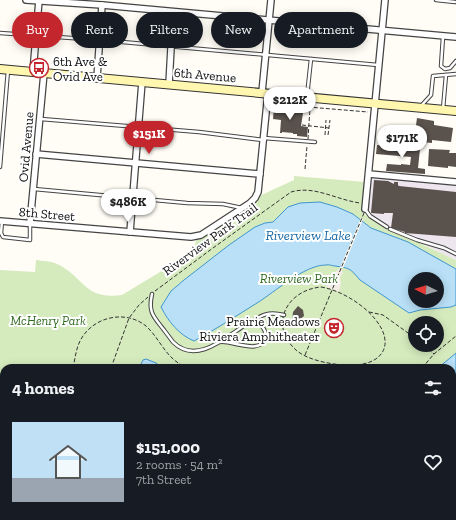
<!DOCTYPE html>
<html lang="en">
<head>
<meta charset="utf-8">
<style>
  body { margin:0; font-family:"Zilla Slab",serif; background:#242831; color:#f1f3f6; height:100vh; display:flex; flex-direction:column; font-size:15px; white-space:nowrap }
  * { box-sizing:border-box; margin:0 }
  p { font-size:13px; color:#9ea1a6 }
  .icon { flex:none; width:22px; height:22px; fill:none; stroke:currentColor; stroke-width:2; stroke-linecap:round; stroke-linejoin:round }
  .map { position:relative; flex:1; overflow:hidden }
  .details { position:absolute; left:0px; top:364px; width:456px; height:156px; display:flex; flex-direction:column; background:#171b24; border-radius:12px 12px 0 0; box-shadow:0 2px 10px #0003 }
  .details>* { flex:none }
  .hud { position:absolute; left:12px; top:12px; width:432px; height:36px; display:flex; gap:8px }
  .needle { width:26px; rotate:275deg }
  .controls { position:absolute; left:408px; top:272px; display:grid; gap:8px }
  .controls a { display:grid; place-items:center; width:36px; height:36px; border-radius:50%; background:#171b24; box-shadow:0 2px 10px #0003; font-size:20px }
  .price { position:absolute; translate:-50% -34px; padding:0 9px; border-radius:14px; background:#fff; color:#222; font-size:13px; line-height:26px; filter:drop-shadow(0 1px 2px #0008) }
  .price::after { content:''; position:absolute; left:50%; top:24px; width:12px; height:9px; margin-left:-6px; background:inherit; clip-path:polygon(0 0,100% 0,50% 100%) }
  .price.current { background:#c4262e; color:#fff }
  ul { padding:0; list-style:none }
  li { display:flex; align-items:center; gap:12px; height:100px; padding:0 12px }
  li span { display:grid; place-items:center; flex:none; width:112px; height:80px; border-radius:0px; color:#555 }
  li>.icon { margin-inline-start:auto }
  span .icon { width:48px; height:48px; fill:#fffc; stroke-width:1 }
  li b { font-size:17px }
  h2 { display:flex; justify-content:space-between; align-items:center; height:48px; padding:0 12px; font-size:17px }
  .chip { padding:0 14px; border-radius:18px; background:#171b24; box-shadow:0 2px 10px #0003; font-size:14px; line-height:36px }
  .chip.current { background:#c4262e; color:#fff }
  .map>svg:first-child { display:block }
</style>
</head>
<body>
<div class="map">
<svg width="456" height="520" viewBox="0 0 456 520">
  <rect width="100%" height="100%" fill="#fffdf5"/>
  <!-- industrial -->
  <polygon fill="#eee6ef" points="373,178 382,178 456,185 456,260 421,243 397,234 368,216 371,182"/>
  <!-- green -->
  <path fill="#d5ebbd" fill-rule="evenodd" d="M294 176 365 182 362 208 365 209 364 214C393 233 425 245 456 260V353L438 368H4V497H2L0 496V270L35 272 36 260C43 261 51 261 57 264 85 277 83 300 122 295L193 252 197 237 255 198 294 180ZM415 279H437V301H415ZM415 323H437V345H415Z"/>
  <!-- forest -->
  <g fill="#b9dc9c">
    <polygon points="100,516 177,516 176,518 178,520 99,520"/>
    <polygon points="203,516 240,516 291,520 212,520"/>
    <polygon points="349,516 415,516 416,520 338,520"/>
  </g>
  <!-- plaza -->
  <polygon fill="#f1ede2" points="340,268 342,269 342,271 343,273 340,277 341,284 339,292 326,287 328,282 336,276 336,271"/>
  <!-- water -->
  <g fill="#b9e0f7" stroke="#3f96cf" fill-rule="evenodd">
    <path d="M320 202 337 207 353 214 371 228 408 242 456 269V305L451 307 420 310 409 313 360 280C350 268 349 268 335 266 332 266 329 264 326 265 304 265 275 292 257 303 236 316 215 330 194 341 179 335 168 321 161 307L171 291 184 280 229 245 255 227 265 223 273 222 288 207 300 203ZM415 279H437V301H415Z"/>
    <polygon points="456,353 456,520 416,520 415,516 452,516 452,368 438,368"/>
    <polygon points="146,359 156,363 162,368 139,368 143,360"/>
    <polygon points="177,516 203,516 212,520 178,520 176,518"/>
  </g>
  <!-- pier -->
  <polygon fill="#fffdf5" points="361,218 363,219 343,268 340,268"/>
  <!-- building -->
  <g fill="#5a524d">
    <polygon points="274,106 297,108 297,112 303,113 301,126 308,127 307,137 297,136 297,134 293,134 293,133 282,132 282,133 280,133 281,120 273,119"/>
    <polygon points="417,118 434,121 434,125 453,128 451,142 432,140 432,143 391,139 392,132 406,134 406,132 414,135 414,131 415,132"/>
    <polygon points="377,145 420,149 418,168 425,169 425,174 386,171 387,164 401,165 401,164 410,165 411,157 376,154"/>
    <polygon points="429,149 450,150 449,153 456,153 456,167 448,166 448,168 428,166"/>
    <polygon points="374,180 388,181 394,184 394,182 398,182 398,185 399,186 456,192 456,237 405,233 405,232 391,228 393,213 384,213 384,214 371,213"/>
    <polygon points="298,306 303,310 304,316 299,320 292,320 293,312"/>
    <polygon points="16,319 20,320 21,324 18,327 14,326 13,322"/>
  </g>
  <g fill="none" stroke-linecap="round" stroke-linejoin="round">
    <defs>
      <g id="lane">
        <polyline points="436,0 455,2"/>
        <polyline points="0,33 100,40 378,65"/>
        <polyline points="443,37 441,66 445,69 450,68 456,61"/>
        <polyline points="307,96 311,59"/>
        <polyline points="421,106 431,95 433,76 456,74"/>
        <polyline points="443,109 446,75"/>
        <polyline points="41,119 199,132 263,140"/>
        <polyline points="264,138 315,142"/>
        <polyline points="0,167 8,70"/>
        <polyline points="34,189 187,203 223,204 242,208"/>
        <polyline points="365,209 370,216 387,227"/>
        <polyline points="2,221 1,233 3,237 30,240 30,224"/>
        <polyline points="390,229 417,240 444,248 456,254"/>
        <path d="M152 294C148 312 153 316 164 330 167 334 170 338 173 342 196 365 225 338 245 325L256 324 261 325C264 329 266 331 265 337 262 356 232 340 220 342"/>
        <path d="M249 323C262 315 268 311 284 315"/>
      </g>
      <g id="street">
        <polyline points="26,0 102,5 456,37"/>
        <polyline points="33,72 39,0"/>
        <polyline points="97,78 102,5"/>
        <polyline points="169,84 173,12"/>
        <polyline points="262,92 271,0"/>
        <polyline points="36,154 260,174"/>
        <polyline points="369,174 456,182"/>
        <polyline points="365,209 385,0"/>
        <polyline points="0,221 191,237 201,235 250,203 255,198 258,192 268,93"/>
        <polyline points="30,223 44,73"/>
        <polyline points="130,232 142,82"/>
        <polyline points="0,503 4,509 4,513"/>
        <polyline points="4,520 4,516"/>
        <polyline points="59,520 60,516"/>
      </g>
      <polyline id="secondary" points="0,69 456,111"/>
    </defs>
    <!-- lane casing -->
    <use href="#lane" stroke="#444" stroke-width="4.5"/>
    <!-- street casing -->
    <use href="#street" stroke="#444" stroke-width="8"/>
    <!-- secondary casing -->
    <use href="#secondary" stroke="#333" stroke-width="10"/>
    <!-- path -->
    <g stroke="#333" stroke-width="1" stroke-dasharray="4 2" stroke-linecap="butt">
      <polyline points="272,104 368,112"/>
      <polyline points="302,125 329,128"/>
      <polyline points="325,135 326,120"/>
      <polyline points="328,135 330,120"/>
      <polyline points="308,139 310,108"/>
      <polyline points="305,169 307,146"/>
      <path d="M321 287C340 290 363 304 375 319 395 343 384 364 354 365 337 366 308 361 296 350 268 325 287 290 321 287Z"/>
      <path d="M155 291 213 248 291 192C314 185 337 200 360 203"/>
      <polyline points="369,312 383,315 415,338"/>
      <polyline points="424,345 434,354"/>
      <polyline points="305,355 364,213"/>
      <path d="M73 368C75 359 76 349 80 341 92 317 125 309 146 326 156 335 162 348 171 357 176 362 181 365 187 368"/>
      <polyline points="111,368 129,318 139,305 148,297"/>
      <polyline points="422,368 434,354 456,336"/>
      <polyline points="0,381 4,383"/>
      <polyline points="0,415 4,421"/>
      <polyline points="366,516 366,520"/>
      <polyline points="98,520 98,516"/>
    </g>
    <!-- lane -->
    <use href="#lane" stroke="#fff" stroke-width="2.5"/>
    <!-- street -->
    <use href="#street" stroke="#fff" stroke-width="5.5"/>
    <!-- secondary -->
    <use href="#secondary" stroke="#fff6b0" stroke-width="8"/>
  </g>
  <!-- icons -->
  <defs>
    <symbol id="bus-ring" viewBox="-11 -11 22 22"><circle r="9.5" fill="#fff" stroke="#c4262e" stroke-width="1.5"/><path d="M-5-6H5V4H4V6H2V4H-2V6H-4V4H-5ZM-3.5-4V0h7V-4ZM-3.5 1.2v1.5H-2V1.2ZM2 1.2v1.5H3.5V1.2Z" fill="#c4262e"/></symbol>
    <symbol id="theatre-ring" viewBox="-11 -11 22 22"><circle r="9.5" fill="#fff" stroke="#c4262e" stroke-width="1.5"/><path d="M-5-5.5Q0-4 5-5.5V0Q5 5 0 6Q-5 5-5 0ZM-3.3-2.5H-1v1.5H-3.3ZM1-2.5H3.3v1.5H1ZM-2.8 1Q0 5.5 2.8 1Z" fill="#c4262e"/></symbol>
  </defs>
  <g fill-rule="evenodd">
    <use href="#bus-ring" x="28" y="57" width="22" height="22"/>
    <use href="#theatre-ring" x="323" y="317" width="22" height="22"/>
  </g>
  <g text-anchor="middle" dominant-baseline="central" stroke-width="4" stroke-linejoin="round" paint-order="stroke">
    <!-- poi labels -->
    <g font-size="13" fill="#111" stroke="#fff" text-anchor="start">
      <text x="53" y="61">6th Ave &amp;<tspan x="53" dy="15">Ovid Ave</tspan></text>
      <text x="320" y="321" text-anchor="end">Prairie Meadows<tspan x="320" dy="15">Riviera Amphitheater</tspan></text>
    </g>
    <!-- street labels -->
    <g font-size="13" fill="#111" stroke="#fff">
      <text transform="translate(205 75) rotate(5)">6th Avenue</text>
      <text transform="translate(26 147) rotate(-85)">Ovid Avenue</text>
      <text transform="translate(47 214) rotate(5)">8th Street</text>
      <text transform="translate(210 239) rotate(-36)">Riverview Park Trail</text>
    </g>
    <!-- park labels -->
    <g font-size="13" font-style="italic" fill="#2f6b1f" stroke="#fff">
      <text x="299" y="278">Riverview Park</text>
      <text x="48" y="320">McHenry Park</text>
    </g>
    <!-- water labels -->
    <g font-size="14" font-style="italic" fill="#1768a6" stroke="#fff">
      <text x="308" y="235">Riverview Lake</text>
    </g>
  </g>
</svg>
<div class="controls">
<a><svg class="needle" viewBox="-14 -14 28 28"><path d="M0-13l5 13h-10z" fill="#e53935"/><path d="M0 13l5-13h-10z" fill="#9ea1a6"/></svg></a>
<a><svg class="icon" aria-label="locate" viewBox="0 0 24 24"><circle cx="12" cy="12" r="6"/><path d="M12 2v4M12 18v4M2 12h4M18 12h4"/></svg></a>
</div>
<b class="price" style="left:290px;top:121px">$212K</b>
<b class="price current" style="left:149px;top:155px">$151K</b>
<b class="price" style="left:402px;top:159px">$171K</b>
<b class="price" style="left:128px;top:223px">$486K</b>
<div class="hud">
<a class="chip current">Buy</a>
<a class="chip">Rent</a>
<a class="chip">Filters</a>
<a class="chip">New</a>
<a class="chip">Apartment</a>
</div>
<section class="details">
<h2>4 homes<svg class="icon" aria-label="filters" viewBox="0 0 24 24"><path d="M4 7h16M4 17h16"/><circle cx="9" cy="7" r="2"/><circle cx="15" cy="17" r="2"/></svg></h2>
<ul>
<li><span style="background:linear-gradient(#bfe0f5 70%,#9aa5b1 0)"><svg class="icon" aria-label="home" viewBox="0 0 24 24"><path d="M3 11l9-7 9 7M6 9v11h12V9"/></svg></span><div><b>$151,000</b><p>2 rooms · 54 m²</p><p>7th Street</p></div><svg class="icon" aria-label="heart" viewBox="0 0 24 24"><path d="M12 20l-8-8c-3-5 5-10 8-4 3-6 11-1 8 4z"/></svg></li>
</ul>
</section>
</div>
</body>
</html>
